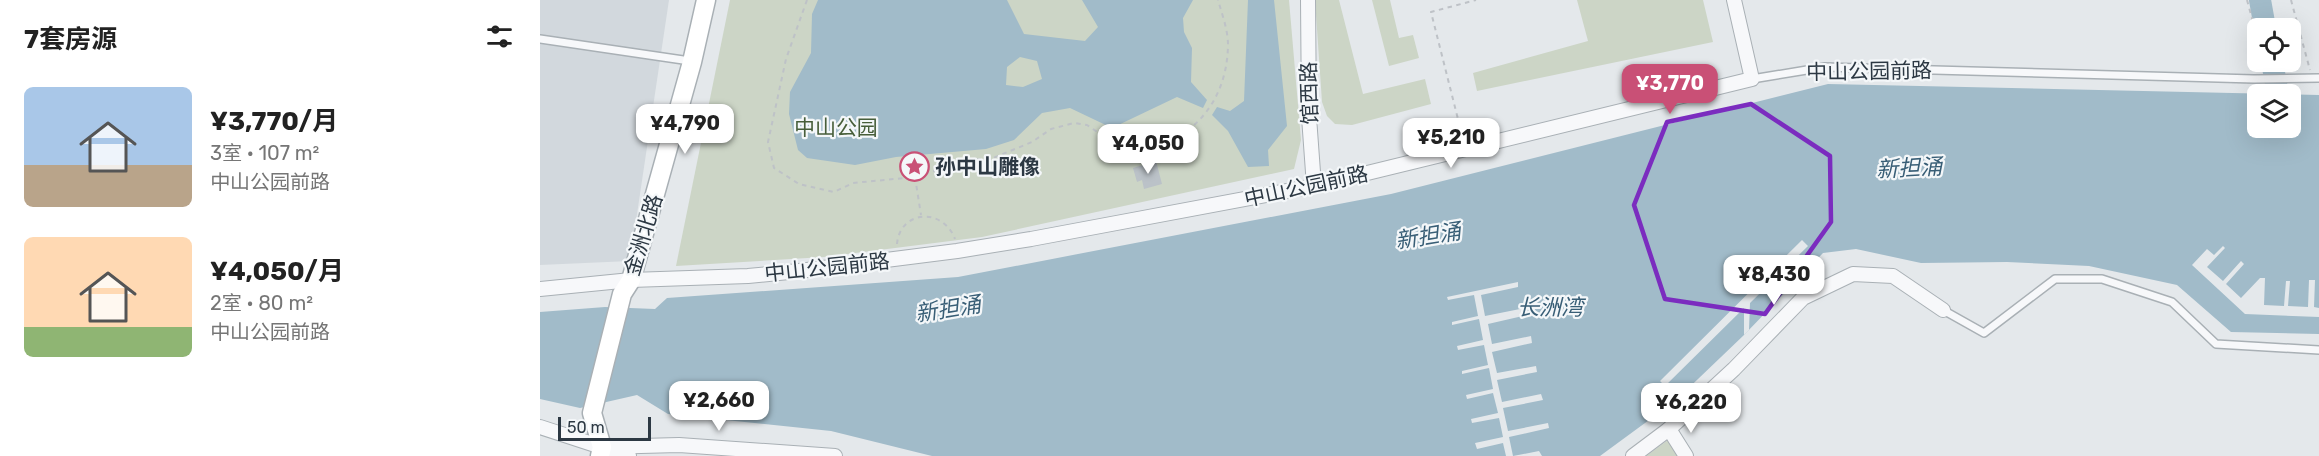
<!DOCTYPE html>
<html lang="zh">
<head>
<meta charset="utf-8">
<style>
  body { margin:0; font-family:Rubik,"Noto Sans SC",sans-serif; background:#f6f6f6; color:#222; height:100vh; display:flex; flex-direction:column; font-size:22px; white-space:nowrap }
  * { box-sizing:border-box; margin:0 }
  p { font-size:20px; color:#767676 }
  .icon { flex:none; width:33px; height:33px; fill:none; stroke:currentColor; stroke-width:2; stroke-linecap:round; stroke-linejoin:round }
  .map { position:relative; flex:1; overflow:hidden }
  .drawer { display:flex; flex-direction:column; background:#fff; width:540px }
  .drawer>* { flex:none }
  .controls { position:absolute; left:1707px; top:18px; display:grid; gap:12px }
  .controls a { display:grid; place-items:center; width:54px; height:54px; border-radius:9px; background:#fff; box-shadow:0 6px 24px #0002; font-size:30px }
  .scale { position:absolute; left:18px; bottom:15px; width:93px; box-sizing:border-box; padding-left:6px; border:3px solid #2c3843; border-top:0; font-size:16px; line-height:21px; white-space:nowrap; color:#2c3843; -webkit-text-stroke:4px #f4f7f9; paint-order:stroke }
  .price { position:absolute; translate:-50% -51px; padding:0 14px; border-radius:12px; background:#fff; color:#222; font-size:20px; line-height:39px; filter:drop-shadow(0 2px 3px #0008) }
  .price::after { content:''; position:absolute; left:50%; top:36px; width:18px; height:14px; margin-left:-9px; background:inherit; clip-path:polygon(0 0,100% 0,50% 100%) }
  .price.active { background:#c95076; color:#fff }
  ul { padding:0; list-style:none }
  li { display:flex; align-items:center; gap:18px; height:150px; padding:0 24px }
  li span { display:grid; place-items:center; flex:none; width:168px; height:120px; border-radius:9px; color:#555 }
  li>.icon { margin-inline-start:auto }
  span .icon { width:72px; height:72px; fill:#fffc; stroke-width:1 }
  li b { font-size:26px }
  h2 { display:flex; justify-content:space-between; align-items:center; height:72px; padding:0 24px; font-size:26px }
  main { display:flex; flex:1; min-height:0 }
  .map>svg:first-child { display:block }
</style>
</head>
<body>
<main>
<section class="drawer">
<h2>7套房源<svg class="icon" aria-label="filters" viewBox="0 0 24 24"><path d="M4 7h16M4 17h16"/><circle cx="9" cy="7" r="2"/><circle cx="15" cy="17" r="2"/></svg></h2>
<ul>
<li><span style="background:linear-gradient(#a9c7e8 65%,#b9a48a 0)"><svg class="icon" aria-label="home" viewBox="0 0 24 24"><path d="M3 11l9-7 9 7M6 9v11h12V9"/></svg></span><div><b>¥3,770/月</b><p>3室 · 107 m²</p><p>中山公园前路</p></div></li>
<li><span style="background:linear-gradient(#ffd9b3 75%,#8fb573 0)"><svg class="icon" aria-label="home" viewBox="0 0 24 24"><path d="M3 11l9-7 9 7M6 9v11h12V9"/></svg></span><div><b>¥4,050/月</b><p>2室 · 80 m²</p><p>中山公园前路</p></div></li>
</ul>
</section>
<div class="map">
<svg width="1779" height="456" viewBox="0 0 1779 456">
  <rect width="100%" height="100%" fill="#e4e8eb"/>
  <!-- built -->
  <polygon fill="#d2d8dd" points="0,0 129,0 90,261 0,265"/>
  <!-- green -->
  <g fill="#ccd5c6">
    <polygon points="190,0 749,0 761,140 754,169 442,237 284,257 136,266"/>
    <polygon points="775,0 799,0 823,94 885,79 891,104 812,125 795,124 787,116 782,102"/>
    <polygon points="832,0 850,0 859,38 873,35 879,58 849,66"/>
    <polygon points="1037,0 1163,0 1173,42 937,91 933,73 1048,41"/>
    <polygon points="1128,440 1138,456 1106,456"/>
  </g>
  <!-- water -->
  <g fill="#a1bbc9" fill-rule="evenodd">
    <path d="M278 0H467L484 34 545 41 558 27 542 0H653L643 18 644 32 652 48 651 82 667 100 663 108 637 97 572 128 530 108 502 113 474 140 446 149 356 157 315 165 267 158 258 150 249 114 250 92 271 53 272 14ZM480 57 497 61 502 79 483 87 466 85 467 67Z"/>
    <polygon points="708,0 734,0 747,126 728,150 729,166 708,167 688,131 672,115 677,107 690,111 704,101"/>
    <path d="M1288 84 1779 95V334L1691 332 1637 285 1549 266 1467 262 1381 263 1316 249 1283 253 1204 335 1135 401 1060 456H392L291 431 128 414 97 395 40 408 0 399V312L65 307 115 309 127 298 418 277 851 194ZM1718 94H1750V128H1718Z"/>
  </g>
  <!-- pier -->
  <g fill="#e4e8eb">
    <polygon points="1262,240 1268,246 1210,303 1209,330 1204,335 1204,308 1125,386 1120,381"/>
    <polygon points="1683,246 1685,248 1667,267 1683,281 1701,261 1704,264 1686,284 1701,298 1720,278 1725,278 1724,305 1744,306 1746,281 1750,281 1748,306 1768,307 1769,280 1775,280 1774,307 1779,308 1779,317 1705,314 1652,265 1667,249 1674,255"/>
    <polygon points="978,282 978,287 941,295 945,316 985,308 987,315 948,324 952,344 991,336 992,343 952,352 957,373 996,366 997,372 957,380 962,402 1001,394 1003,400 963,408 968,431 1008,423 1009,428 969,437 973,456 999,451 1002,456 966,456 963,443 937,449 935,443 963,437 959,418 932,423 931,419 958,413 953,393 927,399 926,395 953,389 949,368 922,374 922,371 948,365 944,345 918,350 917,346 943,340 939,319 912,325 912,322 938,316 934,295 908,300 907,297"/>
  </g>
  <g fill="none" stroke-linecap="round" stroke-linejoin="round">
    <!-- river -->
    <g stroke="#a1bbc9" stroke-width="22">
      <polyline points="1720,0 1725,28"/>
      <polyline points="1732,62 1738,94"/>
    </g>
  </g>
  <!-- building -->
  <polygon fill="#bbc2c8" points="616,161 622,184 604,189 602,180 597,182 593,168"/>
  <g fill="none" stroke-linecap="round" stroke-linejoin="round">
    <defs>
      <g id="lane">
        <polyline points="0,39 150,61"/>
        <polyline points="1212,79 1285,67 1714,79 1779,78"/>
        <polyline points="1403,310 1444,333 1515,279 1562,279 1632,302 1676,344 1779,350"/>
      </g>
      <g id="street">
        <polyline points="768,0 769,117 774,186"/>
        <polyline points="0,289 91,280 208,276 259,271 417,251 491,239 774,186 1212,79 1194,0"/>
        <polyline points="0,427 89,456"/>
        <polyline points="1129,429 1146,456"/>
        <polyline points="62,447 139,445 295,456"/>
        <polyline points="1093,456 1129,429 1194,369 1263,298 1313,274 1353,276 1403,310"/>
      </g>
      <polyline id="secondary" points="60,456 62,447 52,413 82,294 91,280 152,62 166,0"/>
    </defs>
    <!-- lane casing -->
    <use href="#lane" stroke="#a9b0b5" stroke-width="10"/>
    <!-- street casing -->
    <use href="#street" stroke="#a9b0b5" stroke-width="16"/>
    <!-- secondary casing -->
    <use href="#secondary" stroke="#a9b0b5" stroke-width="21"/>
    <!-- path -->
    <g stroke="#bec2c7" stroke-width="2" stroke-dasharray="4.5 4.5" stroke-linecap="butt">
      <path d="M267 0 246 59 228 142 234 168 259 184 294 192 313 183 375 177 429 160 453 158 492 142 511 129 534 123 547 125 591 155C648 144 687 106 688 45 688 30 682 14 678 0"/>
      <polyline points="1707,0 1718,40"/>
      <polyline points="1751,0 1770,70"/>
      <polyline points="1722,62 1723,71"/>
      <polyline points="922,135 891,12 936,0"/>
      <polyline points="375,177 381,215"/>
      <path d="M357 244C360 210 403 207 415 239"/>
    </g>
    <!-- lane -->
    <use href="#lane" stroke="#f7f8fa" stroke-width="7"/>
    <!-- street -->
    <use href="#street" stroke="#f7f8fa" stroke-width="14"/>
    <!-- secondary -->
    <use href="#secondary" stroke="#fff" stroke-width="18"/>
  </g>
  <!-- marked area -->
  <path fill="none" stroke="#7b2cbf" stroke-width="4.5" stroke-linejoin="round" d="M1211 104 1290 156 1291 222 1225 314 1125 299 1094 205 1127 122Z"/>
  <!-- icons -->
  <defs>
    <symbol id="sight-ring" viewBox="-11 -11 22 22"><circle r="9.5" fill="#f4f7f9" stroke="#c95076" stroke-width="1.5"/><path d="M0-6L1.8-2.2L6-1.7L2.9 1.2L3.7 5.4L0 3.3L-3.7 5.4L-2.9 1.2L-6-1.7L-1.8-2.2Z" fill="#c95076"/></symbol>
  </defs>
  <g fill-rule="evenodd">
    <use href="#sight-ring" x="358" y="150" width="33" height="33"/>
  </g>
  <g text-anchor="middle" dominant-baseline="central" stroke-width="4.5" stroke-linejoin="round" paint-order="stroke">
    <!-- street labels -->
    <g font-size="21" fill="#2c3843" stroke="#f4f7f9">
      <text transform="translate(1329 71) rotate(-1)">中山公园前路</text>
      <text transform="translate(769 93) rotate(-92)">馆西路</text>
      <text transform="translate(766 186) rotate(-12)">中山公园前路</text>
      <text transform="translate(103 235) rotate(-73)">金洲北路</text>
      <text transform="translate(287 267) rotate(-6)">中山公园前路</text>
    </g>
    <!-- park labels -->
    <g font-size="21" fill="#475e3a" stroke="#f4f7f9">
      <text x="296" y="127">中山公园</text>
    </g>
    <!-- poi labels -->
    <g font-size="21" font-weight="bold" fill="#2c3843" stroke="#f4f7f9" text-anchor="start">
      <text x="395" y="166">孙中山雕像</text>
    </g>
    <!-- water labels -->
    <g font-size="22" font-style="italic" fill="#385e76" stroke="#f4f7f9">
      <text transform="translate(1369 168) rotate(-3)">新担涌</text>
      <text transform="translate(888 236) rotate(-9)">新担涌</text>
      <text x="1010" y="307">长洲湾</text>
      <text transform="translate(408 309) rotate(-9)">新担涌</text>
    </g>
  </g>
</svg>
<div class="controls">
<a><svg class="icon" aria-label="locate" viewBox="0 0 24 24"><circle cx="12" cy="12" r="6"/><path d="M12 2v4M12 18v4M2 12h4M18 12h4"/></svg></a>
<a><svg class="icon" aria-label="layers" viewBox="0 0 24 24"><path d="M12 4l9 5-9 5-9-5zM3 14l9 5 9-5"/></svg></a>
</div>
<div class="scale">50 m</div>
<b class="price active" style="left:1130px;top:115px">¥3,770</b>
<b class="price" style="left:145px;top:155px">¥4,790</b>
<b class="price" style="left:911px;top:169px">¥5,210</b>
<b class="price" style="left:608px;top:175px">¥4,050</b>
<b class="price" style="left:1234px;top:306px">¥8,430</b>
<b class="price" style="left:179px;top:432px">¥2,660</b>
<b class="price" style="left:1151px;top:434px">¥6,220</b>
</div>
</main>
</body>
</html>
